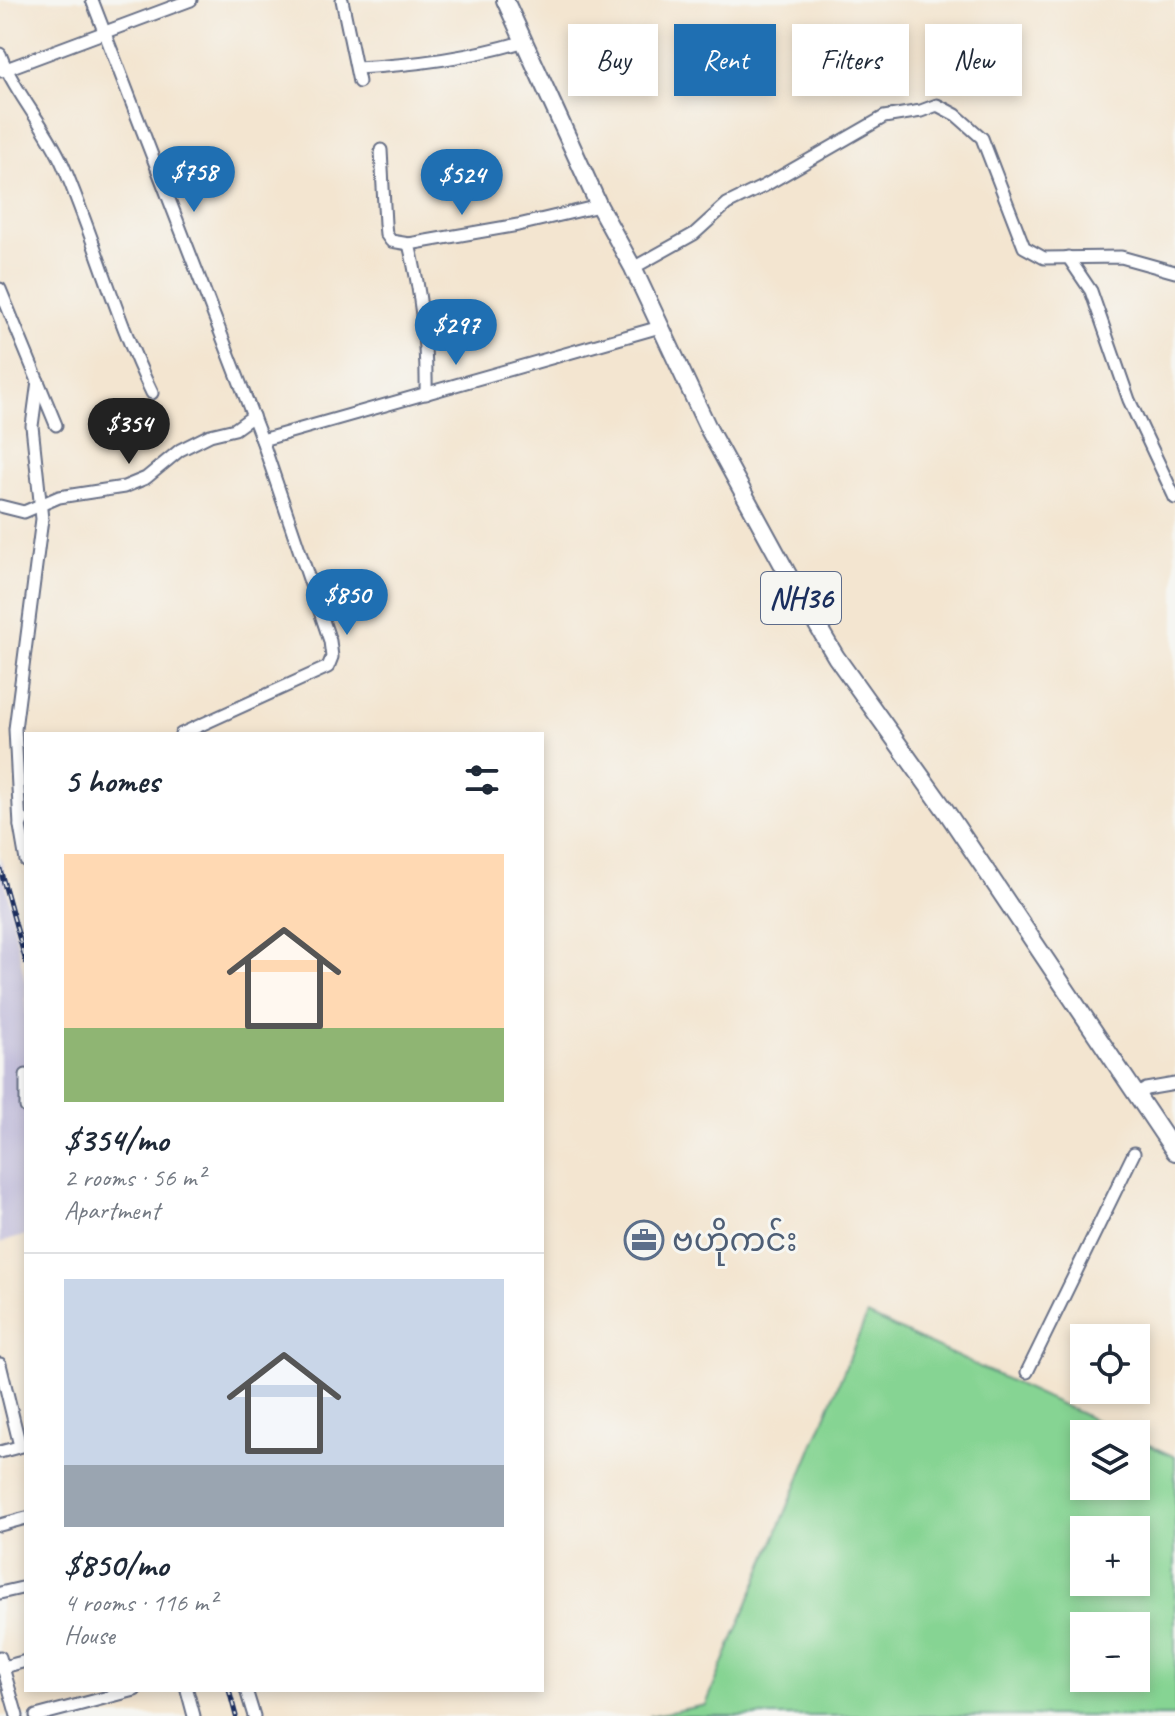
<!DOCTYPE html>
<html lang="en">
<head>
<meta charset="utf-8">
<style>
  body { margin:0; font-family:Caveat,"Noto Sans Myanmar",sans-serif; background:#f6f6f7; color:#1f2937; height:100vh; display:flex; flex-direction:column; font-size:30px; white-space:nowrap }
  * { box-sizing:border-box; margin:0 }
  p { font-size:26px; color:#747a83 }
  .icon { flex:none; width:44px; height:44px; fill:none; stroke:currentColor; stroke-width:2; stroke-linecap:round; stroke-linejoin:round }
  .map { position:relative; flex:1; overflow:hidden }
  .details { position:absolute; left:24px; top:732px; width:520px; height:960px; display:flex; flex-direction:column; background:#fff; border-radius:0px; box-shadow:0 4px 12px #0003 }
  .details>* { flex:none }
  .banner { position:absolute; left:568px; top:24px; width:486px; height:72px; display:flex; gap:16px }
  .controls { position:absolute; left:1070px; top:1324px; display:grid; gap:16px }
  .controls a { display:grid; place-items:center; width:80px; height:80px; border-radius:0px; background:#fff; box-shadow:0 4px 12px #0003; font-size:40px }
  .price { position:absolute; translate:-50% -68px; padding:0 18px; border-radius:28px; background:#1f6fb2; color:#fff; font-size:26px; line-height:52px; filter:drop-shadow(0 2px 4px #0008) }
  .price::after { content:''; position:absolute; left:50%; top:48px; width:24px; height:18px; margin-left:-12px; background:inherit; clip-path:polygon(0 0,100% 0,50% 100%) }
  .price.active { background:#222; color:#fff }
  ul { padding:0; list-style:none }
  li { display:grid; align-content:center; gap:16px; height:424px; padding:0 40px }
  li+li { border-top:2px solid #e0e1e3 }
  li span { display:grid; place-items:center; height:248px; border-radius:0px; color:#555 }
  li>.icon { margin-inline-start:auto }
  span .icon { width:144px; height:144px; fill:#fffc; stroke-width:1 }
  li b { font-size:34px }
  h2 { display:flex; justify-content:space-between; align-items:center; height:96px; padding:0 40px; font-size:34px }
  .tag { padding:0 28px; border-radius:0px; background:#fff; box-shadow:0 4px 12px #0003; font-size:28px; line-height:72px }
  .tag.active { background:#1f6fb2; color:#fff }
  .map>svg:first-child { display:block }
</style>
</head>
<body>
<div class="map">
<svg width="1175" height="1716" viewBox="0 0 1175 1716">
  <rect width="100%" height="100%" fill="#f6f6f2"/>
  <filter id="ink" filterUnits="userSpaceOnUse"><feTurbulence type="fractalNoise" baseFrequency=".0125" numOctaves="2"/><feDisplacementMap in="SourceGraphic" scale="16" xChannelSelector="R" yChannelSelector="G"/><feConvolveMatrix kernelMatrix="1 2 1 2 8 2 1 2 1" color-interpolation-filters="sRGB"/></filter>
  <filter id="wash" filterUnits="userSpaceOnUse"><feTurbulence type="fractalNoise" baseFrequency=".006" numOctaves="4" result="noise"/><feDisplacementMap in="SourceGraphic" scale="32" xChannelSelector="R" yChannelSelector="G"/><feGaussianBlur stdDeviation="1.8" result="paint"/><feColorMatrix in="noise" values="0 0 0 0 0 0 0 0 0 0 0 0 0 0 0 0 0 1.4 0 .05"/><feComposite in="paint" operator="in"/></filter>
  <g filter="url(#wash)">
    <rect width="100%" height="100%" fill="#f3e5d0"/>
    <!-- industrial -->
    <polygon fill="#c4c0db" points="0,855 26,987 26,1235 0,1243"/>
    <!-- green -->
    <path fill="#86d493" stroke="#508278" stroke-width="2" fill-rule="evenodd" d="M867 1315 1125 1434H1084V1486H1136V1439L1175 1457V1716H649L706 1705ZM1084 1530H1136V1582H1084ZM1084 1626H1136V1678H1084Z"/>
  </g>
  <g filter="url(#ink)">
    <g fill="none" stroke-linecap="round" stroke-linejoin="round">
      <defs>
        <g id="minor">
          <polyline points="92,0 262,440 330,641 332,657 328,667 181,734"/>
          <polyline points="342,0 359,82"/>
          <path d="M0 54C15 94 46 126 63 165 95 240 116 319 152 393"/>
          <path d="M357 68C414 65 470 58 525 41"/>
          <polyline points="1,71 191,0"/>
          <polyline points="381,150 385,224 386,234 391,241 409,244 518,225 599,206"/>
          <path d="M409 244C421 293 427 343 426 394"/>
          <polyline points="1068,257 1091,291 1129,400 1175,498"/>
          <polyline points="633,268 694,234 727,204 764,186 884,117 921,111 937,105 956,115 982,138 1024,247 1044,258 1121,257 1175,272"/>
          <polyline points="0,289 56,425"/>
          <polyline points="262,440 660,327"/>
          <polyline points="0,506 24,512 59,497 124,487 146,478 180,450 210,435 235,429 253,416"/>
          <polyline points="23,819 20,826 26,861"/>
          <polyline points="20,826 15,729 42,519 32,426 38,381"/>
          <polyline points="26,1075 26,1107"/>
          <polyline points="1136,1096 1146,1089 1175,1084"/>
          <polyline points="0,1364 20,1446"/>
          <polyline points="1027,1372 1134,1153"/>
          <polyline points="0,1452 26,1445"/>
          <polyline points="0,1525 26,1518"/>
          <polyline points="0,1593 26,1587"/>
          <polyline points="0,1657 17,1716"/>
          <polyline points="0,1668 26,1661"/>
          <polyline points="187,1690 194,1716"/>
          <polyline points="246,1690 254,1716"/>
          <polyline points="36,1716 135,1690"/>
        </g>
        <polyline id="highway" points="505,0 599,206 633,268 709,430 797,591 836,657 946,811 1175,1152"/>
      </defs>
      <!-- minor casing -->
      <use href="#minor" stroke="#676f86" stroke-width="15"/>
      <!-- highway casing -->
      <use href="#highway" stroke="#676f86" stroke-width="20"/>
      <!-- minor -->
      <use href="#minor" stroke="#fff" stroke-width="11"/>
      <!-- highway -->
      <use href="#highway" stroke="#fff" stroke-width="16"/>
      <defs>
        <g id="rail">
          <polyline points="0,869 26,962"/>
          <polyline points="229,1690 236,1716"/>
        </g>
      </defs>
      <!-- rail casing -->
      <use href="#rail" stroke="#1b2f5e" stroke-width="5"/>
      <!-- rail -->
      <use href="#rail" stroke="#f6f6f2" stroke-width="2" stroke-dasharray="6" stroke-linecap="butt"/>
    </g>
  </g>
  <!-- icons -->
  <defs>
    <symbol id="office-ring" viewBox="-11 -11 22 22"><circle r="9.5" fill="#f6f6f2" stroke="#5c6f8a" stroke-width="1.5"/><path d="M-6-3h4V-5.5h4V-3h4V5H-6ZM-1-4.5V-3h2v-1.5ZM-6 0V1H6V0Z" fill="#5c6f8a"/></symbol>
  </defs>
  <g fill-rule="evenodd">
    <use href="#office-ring" x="622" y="1218" width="44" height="44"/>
  </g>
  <g text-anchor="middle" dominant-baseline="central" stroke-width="6" stroke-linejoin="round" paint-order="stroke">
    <!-- shield labels -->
    <rect fill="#f6f6f2" stroke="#5d6b8a" stroke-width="2" x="761" y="572" width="80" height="52" rx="6"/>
    <g font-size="30" font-weight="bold" fill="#1b2f5e">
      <text x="801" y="598">NH36</text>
    </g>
    <!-- service labels -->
    <g font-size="32" fill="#4e5e75" stroke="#f6f6f2" text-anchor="start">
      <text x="672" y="1240">ဗဟိုကင်း</text>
    </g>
  </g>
</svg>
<div class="controls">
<a><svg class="icon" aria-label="locate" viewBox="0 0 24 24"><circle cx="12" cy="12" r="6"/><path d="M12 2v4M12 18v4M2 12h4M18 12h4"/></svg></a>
<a><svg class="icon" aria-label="layers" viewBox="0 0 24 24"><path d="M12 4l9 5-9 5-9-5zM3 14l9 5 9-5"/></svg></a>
<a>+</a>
<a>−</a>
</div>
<b class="price" style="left:194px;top:214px">$758</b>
<b class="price" style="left:462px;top:217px">$524</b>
<b class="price" style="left:456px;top:367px">$297</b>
<b class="price active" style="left:129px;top:466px">$354</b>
<b class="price" style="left:347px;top:637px">$850</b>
<div class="banner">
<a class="tag">Buy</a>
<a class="tag active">Rent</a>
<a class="tag">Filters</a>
<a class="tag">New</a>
</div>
<section class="details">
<h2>5 homes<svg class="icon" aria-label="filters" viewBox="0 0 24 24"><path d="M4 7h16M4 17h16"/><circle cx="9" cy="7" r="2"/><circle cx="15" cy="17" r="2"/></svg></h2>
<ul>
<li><span style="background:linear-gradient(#ffd9b3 70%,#8fb573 0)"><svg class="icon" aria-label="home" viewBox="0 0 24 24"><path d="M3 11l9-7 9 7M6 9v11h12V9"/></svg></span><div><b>$354/mo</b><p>2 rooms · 56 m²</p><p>Apartment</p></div></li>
<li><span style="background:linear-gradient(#c9d6e8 75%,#9aa5b1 0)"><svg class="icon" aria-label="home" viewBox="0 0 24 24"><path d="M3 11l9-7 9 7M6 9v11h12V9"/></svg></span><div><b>$850/mo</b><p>4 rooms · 116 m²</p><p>House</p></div></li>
</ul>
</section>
</div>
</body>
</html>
